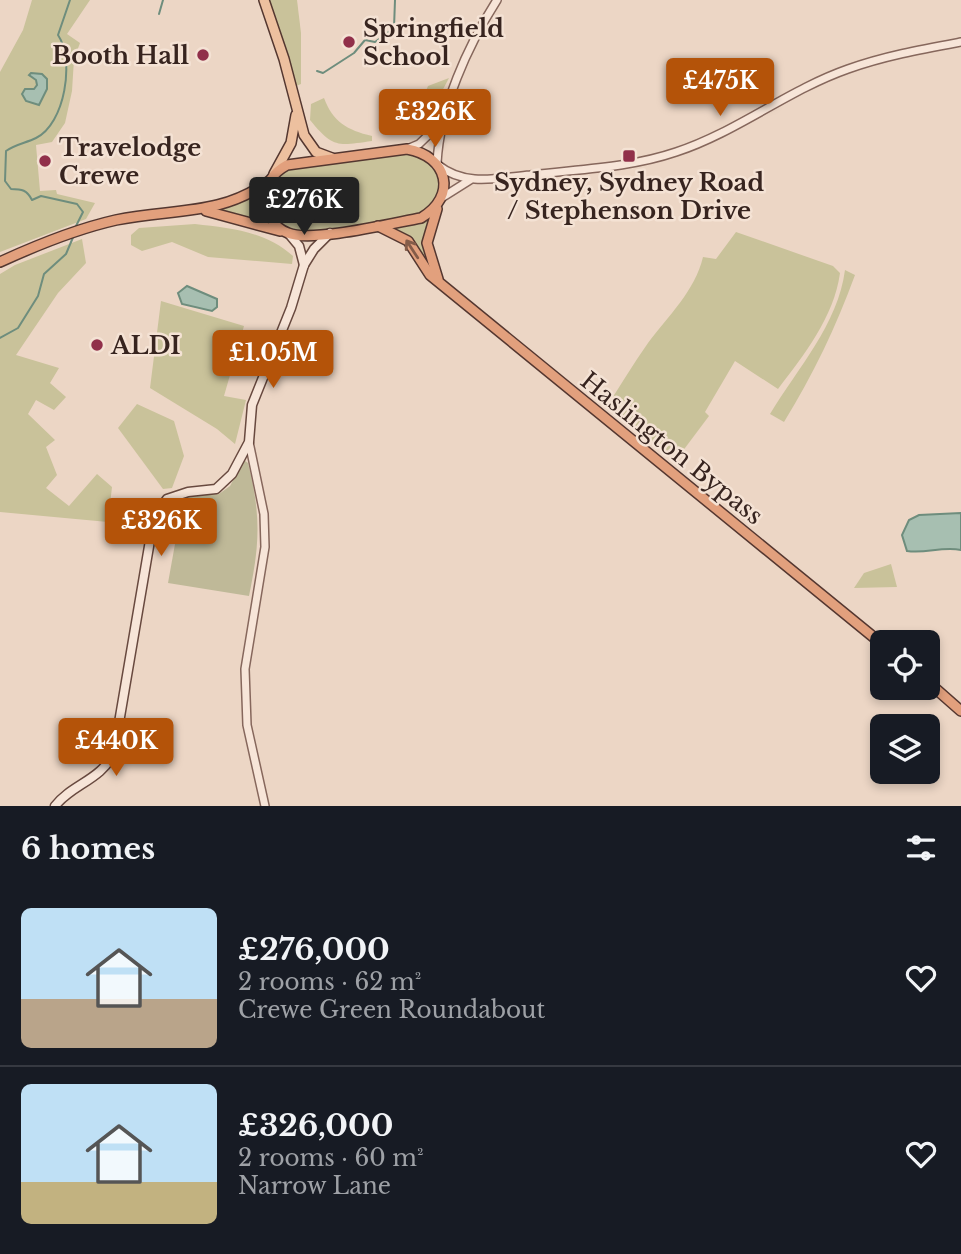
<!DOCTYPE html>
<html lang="en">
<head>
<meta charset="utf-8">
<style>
  body { margin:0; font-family:"Libre Baskerville",serif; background:#242831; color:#f1f3f6; height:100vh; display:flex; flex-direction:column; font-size:26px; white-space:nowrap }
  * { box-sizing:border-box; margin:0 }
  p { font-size:23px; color:#9ea1a6 }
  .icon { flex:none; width:38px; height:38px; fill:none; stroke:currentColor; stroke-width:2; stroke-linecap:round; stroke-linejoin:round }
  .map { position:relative; height:806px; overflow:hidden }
  .details { display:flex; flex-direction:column; background:#171b24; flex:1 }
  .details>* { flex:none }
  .fabs { position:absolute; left:870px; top:630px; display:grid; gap:14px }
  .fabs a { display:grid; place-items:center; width:70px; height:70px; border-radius:10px; background:#171b24; box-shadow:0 4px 10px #0003; font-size:35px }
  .price { position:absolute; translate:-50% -60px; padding:0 16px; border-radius:7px; background:#b45309; color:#fff; font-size:23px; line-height:46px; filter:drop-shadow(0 2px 4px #0008) }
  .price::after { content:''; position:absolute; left:50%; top:42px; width:21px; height:16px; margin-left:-10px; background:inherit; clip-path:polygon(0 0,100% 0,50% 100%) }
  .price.on { background:#222; color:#fff }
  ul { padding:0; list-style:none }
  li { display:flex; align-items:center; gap:21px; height:175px; padding:0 21px }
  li+li { border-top:2px solid #363941 }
  li span { display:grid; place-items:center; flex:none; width:196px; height:140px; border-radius:10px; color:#555 }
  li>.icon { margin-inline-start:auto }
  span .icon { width:84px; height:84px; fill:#fffc; stroke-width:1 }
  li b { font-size:30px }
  h2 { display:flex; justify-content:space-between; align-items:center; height:84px; padding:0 21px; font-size:30px }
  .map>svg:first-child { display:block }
</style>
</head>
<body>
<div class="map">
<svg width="961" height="806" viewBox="0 0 961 806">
  <rect width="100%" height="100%" fill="#ecd6c5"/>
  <!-- green -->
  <g fill="#c9c29a">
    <polygon points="32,0 90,0 67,34 80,43 74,59 72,91 65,123 52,142 36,145 40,191 56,190 57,194 95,203 86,219 0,252 0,72 23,30"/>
    <polygon points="268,0 297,0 301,33 301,84 296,86"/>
    <polygon points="449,78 423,127 409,133 405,125 420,105 428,86"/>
    <path d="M324 98C333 122 347 130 372 136V141C337 146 333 148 310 120L311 104Z"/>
    <polygon points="407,149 428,155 444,184 428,233 439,280 411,246 378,226 305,236 206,210 241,198 276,170"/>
    <path d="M195 224C230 228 265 231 293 256L292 264 208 257 172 242 142 251 131 245V235L139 228Z"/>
    <path d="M736 232 833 266 840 273C834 317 804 355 778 389L735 361 705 412 709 416 676 460 606 408C620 386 633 364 648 343 668 316 695 291 703 257L716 259Z"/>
    <polygon points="82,239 86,263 58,293 16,355 59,368 50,383 66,397 54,410 36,400 28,414 55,440 46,447 57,475 46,488 69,506 97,474 112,487 108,522 0,512 0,274 15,265"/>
    <path d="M845 270 855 275C836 327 813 375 784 422L770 414C798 368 838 324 845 270Z"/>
    <polygon points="161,301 244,326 224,396 246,400 235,444 217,429 150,388"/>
    <polygon points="137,404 174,421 184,456 172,488 163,489 118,428"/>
    <polygon points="891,564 897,587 854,588 864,573"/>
  </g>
  <!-- cemetery -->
  <path fill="#bfb998" d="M244 460 248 463C261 515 260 543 249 596L168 583 175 544 153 542 163 511 182 497 219 494 230 486Z"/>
  <!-- water -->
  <g fill="#a7bfb1" stroke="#6e8d7d" stroke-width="2">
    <polygon points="31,73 42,74 47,79 47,89 39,105 26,101 22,94 25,89 34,89 37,85 36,80 29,75"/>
    <polygon points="187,286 217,299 217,307 212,311 182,304 178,293"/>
    <path d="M961 513V550C942 546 926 554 907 551L902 535 909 520 919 515Z"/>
  </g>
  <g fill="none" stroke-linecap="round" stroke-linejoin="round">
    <!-- stream -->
    <g stroke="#6e8d7d" stroke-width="2">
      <path d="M70 0 58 35C75 60 65 124 36 138 26 143 16 144 6 151L5 181 11 189C22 189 27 190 32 200L41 196 77 204 83 212 76 226"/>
      <polyline points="159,14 163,0"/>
      <polyline points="317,71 323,73 354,53 365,40 375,42 394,28 395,0"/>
      <polyline points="0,338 18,328 38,296 44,274 66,254 74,235"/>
    </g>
    <defs>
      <g id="tertiary">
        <polyline points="407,149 419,144 442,122"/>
        <path d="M437 163C440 107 467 47 497 0"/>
        <path d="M438 165C465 187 498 178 530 175 579 169 629 168 676 152 737 132 788 90 848 69 884 56 923 49 961 42"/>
        <polyline points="443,197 470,180"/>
        <polyline points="249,442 264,514 265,547 245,669 247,725 265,806"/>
      </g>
      <g id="secondary">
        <polyline points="289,234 299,246 304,265"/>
        <path d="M55 806C72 784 102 780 114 752L154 517 167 499 188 492 216 489 232 474 249 442 252 405 291 308 304 265 314 249 330 233"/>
      </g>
      <g id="primary">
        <polyline points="264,0 284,59 304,135 316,152 332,158"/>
        <polyline points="274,174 291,143 296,115"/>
      </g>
      <g id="trunk">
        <path d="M407 149C448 156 458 196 421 218 393 223 311 243 288 233 274 228 265 213 265 199 265 184 274 172 287 165Z"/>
        <polyline points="437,209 427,243 438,279"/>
        <polyline points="206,211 280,231"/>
        <polyline points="378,226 408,241 430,275 882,644"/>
        <path d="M0 262C37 245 76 229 116 220 172 208 219 217 269 181"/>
        <polyline points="928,682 961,711"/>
      </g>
    </defs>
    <!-- tertiary casing -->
    <use href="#tertiary" stroke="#86675c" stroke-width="10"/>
    <!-- secondary casing -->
    <use href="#secondary" stroke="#68493f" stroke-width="11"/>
    <!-- primary casing -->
    <use href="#primary" stroke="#543730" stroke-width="12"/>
    <!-- trunk casing -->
    <use href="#trunk" stroke="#543730" stroke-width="12"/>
    <!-- tertiary -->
    <use href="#tertiary" stroke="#f7e5d8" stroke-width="7"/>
    <!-- secondary -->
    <use href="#secondary" stroke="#f7e5d8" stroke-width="8"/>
    <!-- primary -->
    <use href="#primary" stroke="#edc09f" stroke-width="9"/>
    <!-- trunk -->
    <use href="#trunk" stroke="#e2a07d" stroke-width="9"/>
  </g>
  <!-- one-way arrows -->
  <defs><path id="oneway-shaft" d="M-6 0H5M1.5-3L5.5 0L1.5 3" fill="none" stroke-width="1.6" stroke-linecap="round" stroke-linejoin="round" transform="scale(1.75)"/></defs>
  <use stroke="#845c49" href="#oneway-shaft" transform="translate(412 249) rotate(-123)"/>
  <!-- markers -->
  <g fill="#91304a" stroke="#f4e2d4" stroke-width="2.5">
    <circle cx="349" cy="42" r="7"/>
    <circle cx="203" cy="55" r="7"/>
    <rect x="622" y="149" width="14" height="14" rx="3.5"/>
    <circle cx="45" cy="161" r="7"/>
    <circle cx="97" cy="345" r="7"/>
  </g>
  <g text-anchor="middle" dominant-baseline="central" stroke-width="5" stroke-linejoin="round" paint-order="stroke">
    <!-- poi labels -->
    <g font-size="24" font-weight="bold" fill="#37241f" stroke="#f4e2d4" text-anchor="start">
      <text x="363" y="28">Springfield<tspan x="363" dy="28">School</tspan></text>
      <text x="189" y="55" text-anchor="end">Booth Hall</text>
      <text x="59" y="147">Travelodge<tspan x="59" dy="28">Crewe</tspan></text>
      <text x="629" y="182" text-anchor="middle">Sydney, Sydney Road<tspan x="629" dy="28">/ Stephenson Drive</tspan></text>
      <text x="111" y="345">ALDI</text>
    </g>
    <!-- street labels -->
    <g font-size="24" fill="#37241f" stroke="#f4e2d4">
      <text transform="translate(672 448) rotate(39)">Haslington Bypass</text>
    </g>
  </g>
</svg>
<div class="fabs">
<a><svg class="icon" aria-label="locate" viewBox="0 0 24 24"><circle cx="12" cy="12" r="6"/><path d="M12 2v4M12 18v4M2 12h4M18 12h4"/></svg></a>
<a><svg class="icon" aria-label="layers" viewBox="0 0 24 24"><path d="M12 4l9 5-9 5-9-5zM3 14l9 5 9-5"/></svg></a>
</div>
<b class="price" style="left:720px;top:118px">£475K</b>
<b class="price" style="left:435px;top:149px">£326K</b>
<b class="price on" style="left:304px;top:237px">£276K</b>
<b class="price" style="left:273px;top:390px">£1.05M</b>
<b class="price" style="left:161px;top:558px">£326K</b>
<b class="price" style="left:116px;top:778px">£440K</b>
</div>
<section class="details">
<h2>6 homes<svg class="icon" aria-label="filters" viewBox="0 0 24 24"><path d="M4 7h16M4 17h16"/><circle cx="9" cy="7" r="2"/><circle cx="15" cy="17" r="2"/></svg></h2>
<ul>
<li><span style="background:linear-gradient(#bfe0f5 65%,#b9a48a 0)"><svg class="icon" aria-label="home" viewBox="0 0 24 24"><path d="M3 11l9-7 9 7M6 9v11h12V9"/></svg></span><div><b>£276,000</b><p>2 rooms · 62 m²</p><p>Crewe Green Roundabout</p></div><svg class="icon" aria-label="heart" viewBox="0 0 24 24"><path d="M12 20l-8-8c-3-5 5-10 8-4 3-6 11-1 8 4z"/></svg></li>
<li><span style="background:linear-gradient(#bfe0f5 70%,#c2b280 0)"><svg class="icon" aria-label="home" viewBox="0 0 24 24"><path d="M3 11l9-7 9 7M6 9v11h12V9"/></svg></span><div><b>£326,000</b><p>2 rooms · 60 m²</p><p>Narrow Lane</p></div><svg class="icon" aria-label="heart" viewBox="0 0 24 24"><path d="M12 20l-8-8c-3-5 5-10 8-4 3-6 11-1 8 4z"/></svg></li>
</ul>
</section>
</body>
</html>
